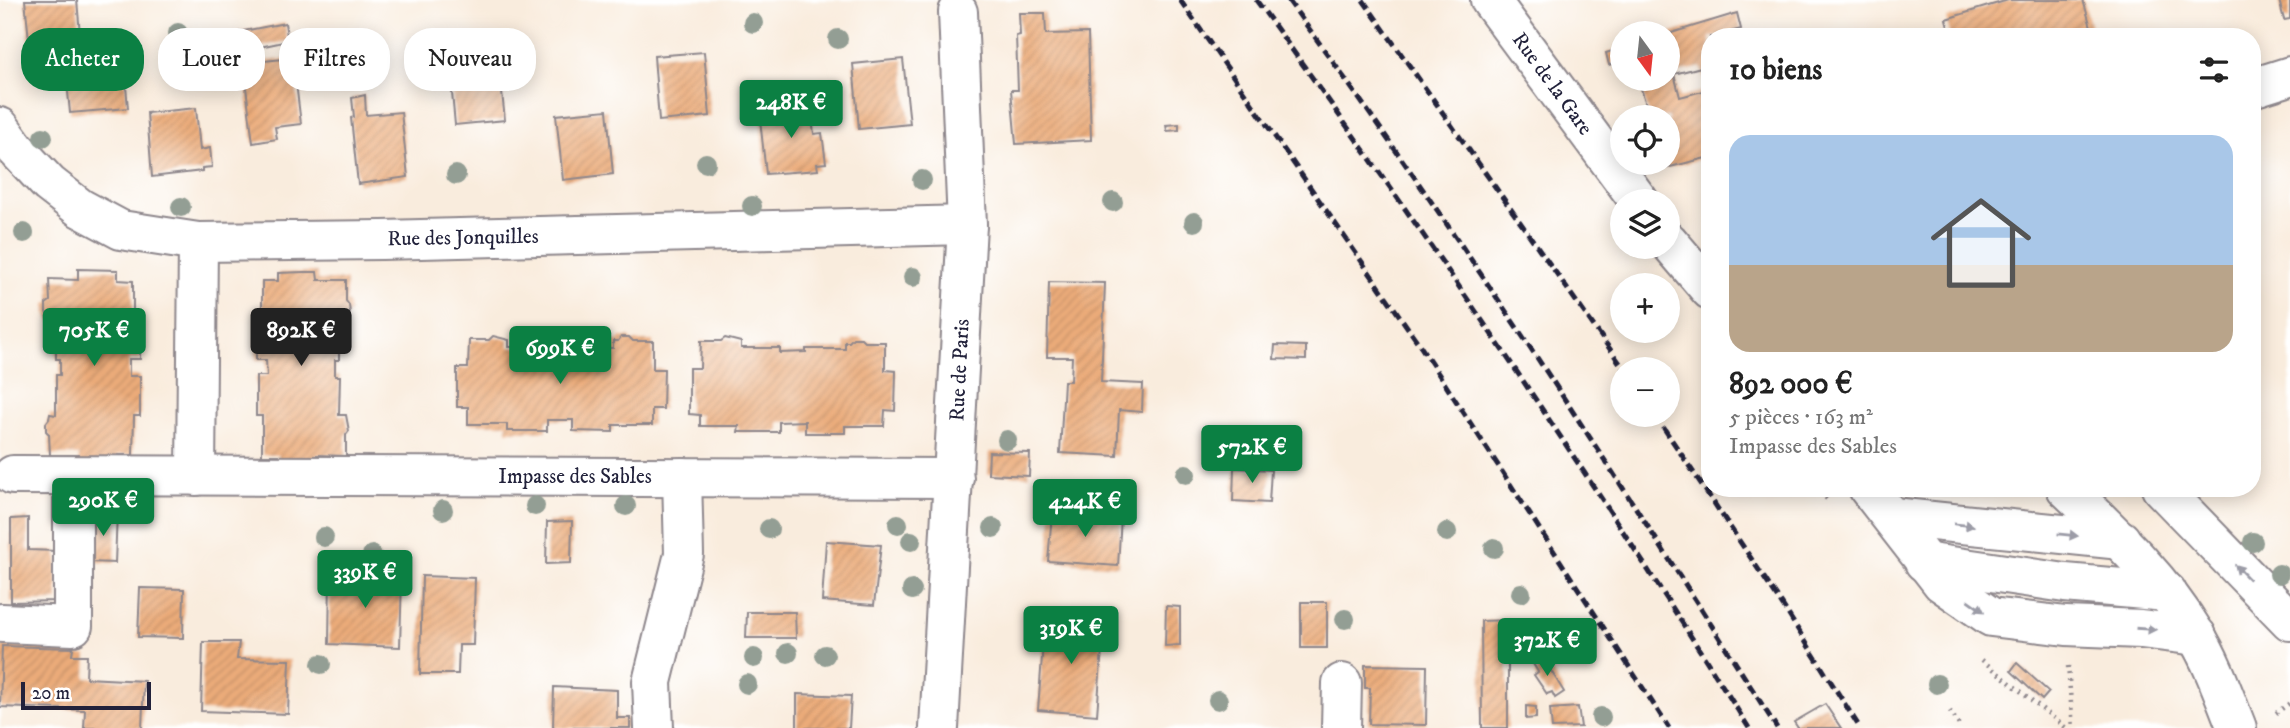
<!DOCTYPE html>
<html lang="fr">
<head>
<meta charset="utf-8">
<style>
  body { margin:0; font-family:"IM FELL DW Pica",serif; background:#f6f6f6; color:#222; height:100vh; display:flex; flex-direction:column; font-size:26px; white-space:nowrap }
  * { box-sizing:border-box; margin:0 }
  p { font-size:23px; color:#767676 }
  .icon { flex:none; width:38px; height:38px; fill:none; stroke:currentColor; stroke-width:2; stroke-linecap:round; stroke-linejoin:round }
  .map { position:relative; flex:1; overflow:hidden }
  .drawer { position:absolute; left:1701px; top:28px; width:560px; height:469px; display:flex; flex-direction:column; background:#fff; border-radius:28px; box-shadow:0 4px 18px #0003 }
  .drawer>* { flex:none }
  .guide { position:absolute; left:21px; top:28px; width:665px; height:63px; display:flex; gap:14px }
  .needle { width:46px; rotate:165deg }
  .buttons { position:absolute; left:1610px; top:21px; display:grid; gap:14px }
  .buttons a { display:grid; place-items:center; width:70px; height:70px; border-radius:50%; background:#fff; box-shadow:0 4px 18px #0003; font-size:35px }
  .scale { position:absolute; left:21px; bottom:18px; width:130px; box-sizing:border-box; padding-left:7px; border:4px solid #22223b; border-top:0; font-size:19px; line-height:24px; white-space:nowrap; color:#22223b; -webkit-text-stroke:5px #fff; paint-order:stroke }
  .price { position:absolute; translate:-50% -60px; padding:0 16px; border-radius:7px; background:#0b8043; color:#fff; font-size:23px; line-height:46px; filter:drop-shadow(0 2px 4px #0008) }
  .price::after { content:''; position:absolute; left:50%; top:42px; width:21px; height:16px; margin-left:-10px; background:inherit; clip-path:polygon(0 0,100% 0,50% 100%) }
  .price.on { background:#222; color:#fff }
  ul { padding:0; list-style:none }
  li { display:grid; align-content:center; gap:14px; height:371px; padding:0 28px }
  li span { display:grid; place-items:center; height:217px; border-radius:21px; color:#555 }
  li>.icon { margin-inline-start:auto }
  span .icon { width:126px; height:126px; fill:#fffc; stroke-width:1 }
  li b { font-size:30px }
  h2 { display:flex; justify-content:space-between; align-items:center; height:84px; padding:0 28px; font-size:30px }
  .tag { padding:0 24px; border-radius:28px; background:#fff; box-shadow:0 4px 18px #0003; font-size:24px; line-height:63px }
  .tag.on { background:#0b8043; color:#fff }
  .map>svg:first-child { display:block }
</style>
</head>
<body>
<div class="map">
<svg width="2290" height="728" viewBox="0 0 2290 728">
  <defs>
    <pattern id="building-hatch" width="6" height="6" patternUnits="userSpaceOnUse" patternTransform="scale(1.75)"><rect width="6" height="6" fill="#ebab79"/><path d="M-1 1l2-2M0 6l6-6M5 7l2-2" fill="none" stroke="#c9936a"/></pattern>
  </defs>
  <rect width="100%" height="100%" fill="#fff"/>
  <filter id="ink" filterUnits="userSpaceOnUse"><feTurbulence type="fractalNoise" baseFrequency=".0143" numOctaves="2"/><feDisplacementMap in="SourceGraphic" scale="14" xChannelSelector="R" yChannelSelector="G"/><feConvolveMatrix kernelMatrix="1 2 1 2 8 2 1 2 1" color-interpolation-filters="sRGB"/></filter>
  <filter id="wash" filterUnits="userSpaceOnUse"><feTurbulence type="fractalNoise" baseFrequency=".00686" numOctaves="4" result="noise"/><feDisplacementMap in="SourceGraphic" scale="28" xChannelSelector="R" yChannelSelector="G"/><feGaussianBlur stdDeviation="1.57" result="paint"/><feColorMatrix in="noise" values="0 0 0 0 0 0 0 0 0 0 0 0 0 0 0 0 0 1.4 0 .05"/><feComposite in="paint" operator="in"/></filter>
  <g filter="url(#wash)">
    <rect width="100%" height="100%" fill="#f9ecdd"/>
    <g id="blocks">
      <!-- building -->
      <g fill="url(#building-hatch)">
        <polygon points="25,0 77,0 81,45 54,48 53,38 29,40"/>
        <polygon points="2008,0 2083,0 2094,37 1951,37 1946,19"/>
        <polygon points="2279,0 2290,0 2290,19 2284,20"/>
        <polygon points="1019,13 1045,13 1046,34 1088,33 1091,140 1016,144 1011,90 1018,90 1016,36 1020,35"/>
        <polygon points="1737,13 1741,29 1730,32 1731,37 1710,37 1710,77 1704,79 1701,67 1674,74 1680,97 1710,89 1710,157 1666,168 1664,163 1668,163 1668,117 1650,117 1638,79 1668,79 1668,34"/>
        <polygon points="285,23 288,41 255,48 254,40 235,42 233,33"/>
        <polygon points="236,45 240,73 224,75 221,47"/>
        <polygon points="1622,48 1622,61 1609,65 1606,53"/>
        <polygon points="704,52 710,116 659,121 654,56"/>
        <polygon points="123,54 128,108 70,113 65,60"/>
        <polygon points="498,56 505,120 455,125 449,61"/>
        <polygon points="293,58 301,124 275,127 277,139 253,143 243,63"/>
        <polygon points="903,59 910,124 859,129 853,64"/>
        <polygon points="365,95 366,115 401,112 408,177 358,184 351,118 354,117 352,98"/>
        <polygon points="810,105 814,134 822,133 826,163 817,164 818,170 766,174 759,110"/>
        <polygon points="196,108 200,150 210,148 212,167 202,168 202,171 152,177 147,113"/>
        <polygon points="607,110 613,174 563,180 556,115"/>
        <polygon points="1179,124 1179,130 1167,131 1166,125"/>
        <polygon points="78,269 118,270 118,280 133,281 133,319 140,320 140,359 129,359 129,376 140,376 140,416 134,416 133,455 118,455 118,466 78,466 79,455 50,455 49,434 46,431 46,423 49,419 50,414 56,415 56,375 60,375 60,359 56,359 56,321 50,321 46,312 46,304 50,301 49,279 78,280"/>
        <polygon points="304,272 317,272 318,280 346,280 346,301 349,305 350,313 346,316 346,321 339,321 339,360 335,360 335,376 340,376 339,415 346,415 349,431 346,435 346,456 317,455 317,466 277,466 278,455 262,455 262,416 256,416 256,376 267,376 266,360 256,360 256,320 262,320 262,281 278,281 278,273"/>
        <polygon points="1049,282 1105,283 1101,382 1143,384 1142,412 1119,410 1117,456 1060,453 1064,381 1071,381 1072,357 1047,357"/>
        <polygon points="493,336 509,340 509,347 548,347 548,351 574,351 574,347 613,348 613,341 618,341 621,337 629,337 633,341 653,341 653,369 664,369 663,409 652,409 652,425 613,425 613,432 573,431 573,420 547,420 547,431 507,431 507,424 468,424 468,407 457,407 457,368 468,368 469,340 489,340"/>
        <polygon points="725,338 741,342 741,348 780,348 780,353 806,352 806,349 845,349 845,342 849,342 853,338 861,338 865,342 885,342 885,370 896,371 895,411 885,410 884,426 845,426 845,433 805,433 805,421 779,422 779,432 738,432 739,426 700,426 700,415 689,414 689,368 700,368 701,341 721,341"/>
        <polygon points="1275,345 1306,346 1306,360 1274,359"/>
        <polygon points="989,452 1030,453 1029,476 988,474"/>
        <polygon points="1234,468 1271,470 1269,503 1233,501"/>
        <polygon points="91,513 117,513 115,563 90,562"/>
        <polygon points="1052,513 1121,517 1118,566 1048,561"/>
        <polygon points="28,518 28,550 57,551 58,601 11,602 11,519"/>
        <polygon points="572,521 571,563 546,564 547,522"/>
        <polygon points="826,541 881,545 874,605 822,601"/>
        <polygon points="330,573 402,575 400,647 329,644"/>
        <polygon points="422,576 475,578 473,645 459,645 458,674 420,674"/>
        <polygon points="140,588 184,589 183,638 138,637"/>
        <rect x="1301" y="602" width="26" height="46"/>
        <polygon points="1166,606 1180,607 1180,645 1165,646"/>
        <polygon points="747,612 795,612 796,638 746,638"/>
        <polygon points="1045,617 1104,622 1097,715 1038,710"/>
        <polygon points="1508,620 1508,728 1482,728 1481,621"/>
        <polygon points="203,642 239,642 237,659 290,660 288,714 201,711"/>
        <polygon points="2,646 73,648 72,655 87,655 86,678 144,681 142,728 84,728 85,710 0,707"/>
        <polygon points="1542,656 1564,692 1555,698 1552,692 1547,694 1534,675 1538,672 1532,662"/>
        <polygon points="2017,663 2049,692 2042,700 2011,671"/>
        <polygon points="1365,665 1427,666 1426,725 1369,724 1370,688 1365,688"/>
        <polygon points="554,687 617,690 617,718 630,718 630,728 553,728"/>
        <polygon points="797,694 851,696 849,728 797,728"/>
        <polygon points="1825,704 1841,728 1798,728 1794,722"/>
        <polygon points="1526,706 1536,707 1536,718 1526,719"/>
        <polygon points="1578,707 1581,727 1552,728 1550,709"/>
      </g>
    </g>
  </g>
  <g filter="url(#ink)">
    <use href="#blocks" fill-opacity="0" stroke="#8e878c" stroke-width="2"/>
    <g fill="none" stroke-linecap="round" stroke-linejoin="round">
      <defs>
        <g id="minor">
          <polyline points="1490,0 1639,201"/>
          <polyline points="2252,88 2290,76"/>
          <polyline points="0,127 16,149 49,184 80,208 121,230 198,242 382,240 967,225"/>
          <polyline points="1668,241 1710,290"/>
          <polyline points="13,475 954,478"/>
          <polyline points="196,476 198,242"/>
          <polyline points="1868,488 1942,583 1991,617 2066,626 2141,629 2197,636"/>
          <path d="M2066 488C2113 533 2161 577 2195 634 2212 661 2225 698 2237 728"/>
          <polyline points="2161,488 2290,621"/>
          <polyline points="1893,517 2121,540"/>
          <polyline points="1924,562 2065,583 2167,592"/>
          <polyline points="2,623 73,626 73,476"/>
          <polyline points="654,728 652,682 684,554 682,477"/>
          <polyline points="939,728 967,225 958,12"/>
          <polyline points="1341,728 1342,683"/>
        </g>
      </defs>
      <!-- minor casing -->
      <use href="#minor" stroke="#8e878c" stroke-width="42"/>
      <!-- path -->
      <g stroke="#8e878c" stroke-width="4.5" stroke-dasharray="2 5" stroke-linecap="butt">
        <polyline points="1704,331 1710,340"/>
        <polyline points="1815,488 1829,501"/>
        <polyline points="1982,660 2066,728"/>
        <polyline points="2068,666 2073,728"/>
        <polyline points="1950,711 1961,728"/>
        <polyline points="2276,713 2290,703"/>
      </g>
      <!-- minor -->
      <use href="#minor" stroke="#fff" stroke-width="38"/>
      <!-- rail -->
      <g stroke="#22223b" stroke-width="5" stroke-dasharray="10 5" stroke-linecap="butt">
        <polyline points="1180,0 1417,341 1669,728"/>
        <path d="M1256 0C1429 237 1593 480 1749 728"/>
        <path d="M1288 0C1461 236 1620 481 1777 728"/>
        <polyline points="1363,0 1624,369"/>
        <polyline points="1655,415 1783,606 1860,728"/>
      </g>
    </g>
    <!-- trees -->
    <g fill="#939e94">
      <circle cx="753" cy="23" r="10"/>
      <circle cx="178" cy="33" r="10"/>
      <circle cx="838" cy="39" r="10"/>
      <circle cx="179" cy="62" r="10"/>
      <circle cx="43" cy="137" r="10"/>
      <circle cx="706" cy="163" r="10"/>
      <circle cx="456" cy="175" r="10"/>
      <circle cx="922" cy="180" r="10"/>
      <circle cx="1113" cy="202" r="10"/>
      <circle cx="752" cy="206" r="10"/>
      <circle cx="181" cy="207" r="10"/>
      <circle cx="1194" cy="222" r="10"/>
      <circle cx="24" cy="233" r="10"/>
      <circle cx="913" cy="277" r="10"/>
      <circle cx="1007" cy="440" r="10"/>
      <circle cx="1186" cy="474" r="10"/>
      <circle cx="535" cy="506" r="10"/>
      <circle cx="626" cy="506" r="10"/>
      <circle cx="443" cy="510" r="10"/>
      <circle cx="898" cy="524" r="10"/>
      <circle cx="993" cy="528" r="10"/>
      <circle cx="769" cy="529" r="10"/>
      <circle cx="1447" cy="532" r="10"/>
      <circle cx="324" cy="537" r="10"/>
      <circle cx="911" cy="541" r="10"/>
      <circle cx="2253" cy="542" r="10"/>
      <circle cx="1494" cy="548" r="10"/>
      <circle cx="372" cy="555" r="10"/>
      <circle cx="2279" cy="574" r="10"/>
      <circle cx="912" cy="590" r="10"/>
      <circle cx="1521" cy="593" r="10"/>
      <circle cx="1345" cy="619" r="10"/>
      <circle cx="1568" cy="650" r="10"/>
      <circle cx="788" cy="653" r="10"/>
      <circle cx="825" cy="655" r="10"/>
      <circle cx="754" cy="658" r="10"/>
      <circle cx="321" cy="664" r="10"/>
      <circle cx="747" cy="684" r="10"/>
      <circle cx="1937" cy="684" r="10"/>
      <circle cx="1218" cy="700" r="10"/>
      <circle cx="1601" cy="717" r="10"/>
    </g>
    <!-- one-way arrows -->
    <defs><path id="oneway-solid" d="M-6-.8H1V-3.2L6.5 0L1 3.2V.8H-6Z" transform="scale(1.75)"/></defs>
    <g fill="#9c9ca7">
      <use href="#oneway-solid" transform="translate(1964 525) rotate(6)"/>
      <use href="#oneway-solid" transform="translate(2068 535) rotate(6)"/>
      <use href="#oneway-solid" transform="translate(2242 572) rotate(-134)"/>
      <use href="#oneway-solid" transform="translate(1976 606) rotate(35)"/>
      <use href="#oneway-solid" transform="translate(2146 629) rotate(4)"/>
    </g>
  </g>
  <g text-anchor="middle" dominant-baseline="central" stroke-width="7" stroke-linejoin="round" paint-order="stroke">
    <!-- street labels -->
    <g font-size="21" fill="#22223b" stroke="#fff">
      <text transform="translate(1552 84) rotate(54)">Rue de la Gare</text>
      <text transform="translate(463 238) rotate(-1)">Rue des Jonquilles</text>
      <text transform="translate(960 370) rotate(-87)">Rue de Paris</text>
      <text x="575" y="477">Impasse des Sables</text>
    </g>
  </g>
</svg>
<div class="buttons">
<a><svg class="needle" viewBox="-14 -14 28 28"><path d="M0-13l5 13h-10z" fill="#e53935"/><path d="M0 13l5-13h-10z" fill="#767676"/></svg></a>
<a><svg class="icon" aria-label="locate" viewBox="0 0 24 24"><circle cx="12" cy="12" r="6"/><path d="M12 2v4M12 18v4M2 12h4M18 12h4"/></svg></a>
<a><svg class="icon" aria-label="layers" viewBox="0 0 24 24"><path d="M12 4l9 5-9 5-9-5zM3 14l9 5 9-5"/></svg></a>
<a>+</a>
<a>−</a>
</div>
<div class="scale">20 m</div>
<b class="price" style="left:791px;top:140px">248K €</b>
<b class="price" style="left:94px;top:368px">705K €</b>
<b class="price on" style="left:301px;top:368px">892K €</b>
<b class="price" style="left:560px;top:386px">699K €</b>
<b class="price" style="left:1252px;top:485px">572K €</b>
<b class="price" style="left:103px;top:538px">290K €</b>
<b class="price" style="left:1085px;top:539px">424K €</b>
<b class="price" style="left:365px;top:610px">339K €</b>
<b class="price" style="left:1071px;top:666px">319K €</b>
<b class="price" style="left:1547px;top:678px">372K €</b>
<div class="guide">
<a class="tag on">Acheter</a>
<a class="tag">Louer</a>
<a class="tag">Filtres</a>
<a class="tag">Nouveau</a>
</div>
<section class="drawer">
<h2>10 biens<svg class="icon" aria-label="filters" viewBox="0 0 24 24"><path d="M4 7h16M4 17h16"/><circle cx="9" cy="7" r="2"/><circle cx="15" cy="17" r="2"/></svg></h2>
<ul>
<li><span style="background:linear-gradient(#a9c7e8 60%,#b9a48a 0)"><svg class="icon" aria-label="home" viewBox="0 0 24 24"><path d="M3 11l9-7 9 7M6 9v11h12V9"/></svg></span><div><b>892 000 €</b><p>5 pièces · 163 m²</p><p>Impasse des Sables</p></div></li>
</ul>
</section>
</div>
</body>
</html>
